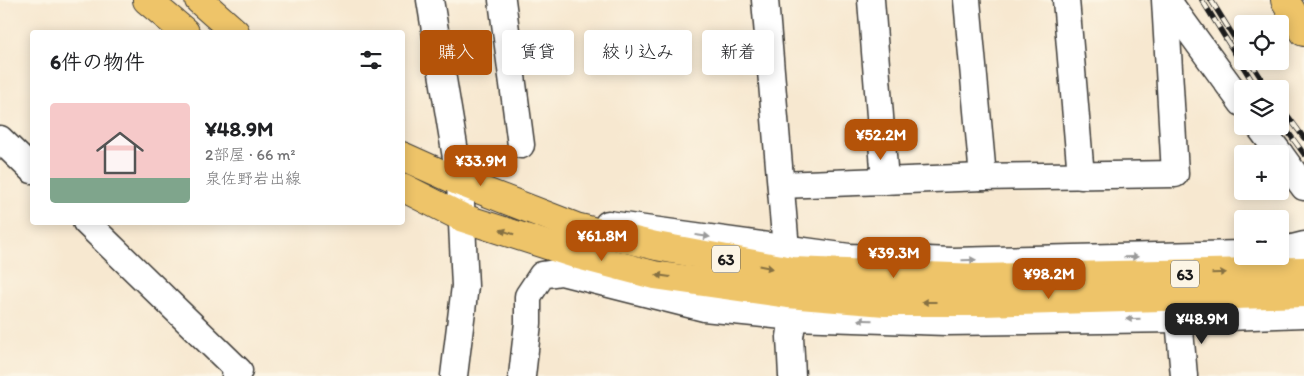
<!DOCTYPE html>
<html lang="ja">
<head>
<meta charset="utf-8">
<style>
  body { margin:0; font-family:Itim,"Klee One",sans-serif; background:#f6f6f6; color:#202124; height:100vh; display:flex; flex-direction:column; font-size:19px; white-space:nowrap }
  * { box-sizing:border-box; margin:0 }
  p { font-size:16px; color:#757577 }
  .icon { flex:none; width:28px; height:28px; fill:none; stroke:currentColor; stroke-width:2; stroke-linecap:round; stroke-linejoin:round }
  .map { position:relative; flex:1; overflow:hidden }
  .panel { position:absolute; left:30px; top:30px; width:375px; height:195px; display:flex; flex-direction:column; background:#fff; border-radius:5px; box-shadow:0 2px 12px #0003 }
  .panel>* { flex:none }
  .top-card { position:absolute; left:420px; top:30px; width:475px; height:45px; display:flex; gap:10px }
  .tools { position:absolute; left:1234px; top:15px; display:grid; gap:10px }
  .tools a { display:grid; place-items:center; width:55px; height:55px; border-radius:5px; background:#fff; box-shadow:0 2px 12px #0003; font-size:25px }
  .price { position:absolute; translate:-50% -42px; padding:0 11px; border-radius:10px; background:#b45309; color:#fff; font-size:16px; line-height:32px; filter:drop-shadow(0 1px 2px #0008) }
  .price::after { content:''; position:absolute; left:50%; top:30px; width:15px; height:11px; margin-left:-8px; background:inherit; clip-path:polygon(0 0,100% 0,50% 100%) }
  .price.on { background:#222; color:#fff }
  ul { padding:0; list-style:none }
  li { display:flex; align-items:center; gap:15px; height:125px; padding:0 20px }
  li span { display:grid; place-items:center; flex:none; width:140px; height:100px; border-radius:5px; color:#555 }
  li>.icon { margin-inline-start:auto }
  span .icon { width:60px; height:60px; fill:#fffc; stroke-width:1 }
  li b { font-size:21px }
  h2 { display:flex; justify-content:space-between; align-items:center; height:60px; padding:0 20px; font-size:21px }
  .tag { padding:0 18px; border-radius:5px; background:#fff; box-shadow:0 2px 12px #0003; font-size:18px; line-height:45px }
  .tag.on { background:#b45309; color:#fff }
  .map>svg:first-child { display:block }
</style>
</head>
<body>
<div class="map">
<svg width="1304" height="376" viewBox="0 0 1304 376">
  <rect width="100%" height="100%" fill="#fcf5e5"/>
  <filter id="ink" filterUnits="userSpaceOnUse"><feTurbulence type="fractalNoise" baseFrequency=".02" numOctaves="2"/><feDisplacementMap in="SourceGraphic" scale="10" xChannelSelector="R" yChannelSelector="G"/><feConvolveMatrix kernelMatrix="1 2 1 2 8 2 1 2 1" color-interpolation-filters="sRGB"/></filter>
  <filter id="wash" filterUnits="userSpaceOnUse"><feTurbulence type="fractalNoise" baseFrequency=".0096" numOctaves="4" result="noise"/><feDisplacementMap in="SourceGraphic" scale="20" xChannelSelector="R" yChannelSelector="G"/><feGaussianBlur stdDeviation="1.12" result="paint"/><feColorMatrix in="noise" values="0 0 0 0 0 0 0 0 0 0 0 0 0 0 0 0 0 1.4 0 .05"/><feComposite in="paint" operator="in"/></filter>
  <g filter="url(#wash)">
    <rect width="100%" height="100%" fill="#f7e8d0"/>
  </g>
  <g filter="url(#ink)">
    <g fill="none" stroke-linecap="round" stroke-linejoin="round">
      <defs>
        <g id="minor">
          <polyline points="430,0 460,182 465,286 454,376"/>
          <polyline points="502,0 521,145"/>
          <polyline points="765,0 786,249"/>
          <polyline points="871,0 885,181"/>
          <polyline points="967,0 983,177"/>
          <polyline points="1066,0 1081,176"/>
          <polyline points="1167,0 1242,103"/>
          <polyline points="1259,126 1280,154"/>
          <polyline points="0,139 32,170"/>
          <polyline points="1280,154 1304,187"/>
          <polyline points="781,185 983,177 1175,174 1165,0"/>
          <polyline points="86,222 239,371 235,376"/>
          <polyline points="608,224 849,257 952,261 1242,254"/>
          <polyline points="1280,251 1304,245"/>
          <polyline points="1179,319 1184,376"/>
          <polyline points="522,376 528,323 528,296 542,275 561,272 704,308 793,317 946,322 1179,319 1304,314"/>
          <polyline points="792,376 790,337 793,317"/>
        </g>
        <g id="major">
          <polyline points="147,0 185,32"/>
          <polyline points="199,0 235,32"/>
          <polyline points="1285,0 1304,32"/>
          <polyline points="402,156 460,182 576,227 656,246 792,271 979,278 1304,271"/>
          <polyline points="402,187 463,218 578,255 654,275 788,294 885,302 983,302 1304,293"/>
        </g>
      </defs>
      <!-- minor casing -->
      <use href="#minor" stroke="#3d3b37" stroke-width="29"/>
      <!-- major casing -->
      <use href="#major" stroke="#3d3b37" stroke-width="30"/>
      <!-- minor -->
      <use href="#minor" stroke="#fff" stroke-width="26"/>
      <!-- major -->
      <use href="#major" stroke="#eec469" stroke-width="28"/>
      <defs>
        <g id="rail">
          <polyline points="1202,0 1257,89"/>
          <polyline points="1211,0 1242,50"/>
          <polyline points="1250,61 1268,89"/>
          <polyline points="1280,105 1304,138"/>
          <polyline points="1280,121 1304,154"/>
        </g>
      </defs>
      <!-- rail casing -->
      <use href="#rail" stroke="#1c1c1c" stroke-width="5.5"/>
      <!-- rail -->
      <use href="#rail" stroke="#fcf5e5" stroke-width="4" stroke-dasharray="11" stroke-linecap="butt"/>
    </g>
    <!-- one-way arrows -->
    <defs><path id="oneway-solid" d="M-6-.8H1V-3.2L6.5 0L1 3.2V.8H-6Z" transform="scale(1.25)"/></defs>
    <g fill="#857042">
      <use href="#oneway-solid" transform="translate(507 232) rotate(-163)"/>
      <use href="#oneway-solid" transform="translate(766 267) rotate(11)"/>
      <use href="#oneway-solid" transform="translate(1219 273) rotate(-1)"/>
      <use href="#oneway-solid" transform="translate(663 276) rotate(-172)"/>
      <use href="#oneway-solid" transform="translate(929 302) rotate(-180)"/>
    </g>
    <g fill="#999">
      <use href="#oneway-solid" transform="translate(703 236) rotate(8)"/>
      <use href="#oneway-solid" transform="translate(1131 257) rotate(-1)"/>
      <use href="#oneway-solid" transform="translate(969 260) rotate(-1)"/>
      <use href="#oneway-solid" transform="translate(1133 319) rotate(179)"/>
      <use href="#oneway-solid" transform="translate(865 320) rotate(-179)"/>
    </g>
  </g>
  <g text-anchor="middle" dominant-baseline="central" stroke-width="4" stroke-linejoin="round" paint-order="stroke">
    <!-- shield labels -->
    <g fill="#fcf5e5" stroke="#5f5d58" stroke-width="1">
      <rect x="712" y="245.5" width="28" height="27" rx="4"/>
      <rect x="1171" y="260.5" width="28" height="27" rx="4"/>
    </g>
    <g font-size="16" font-weight="bold" fill="#1c1c1c">
      <text x="726" y="259">63</text>
      <text x="1185" y="274">63</text>
    </g>
  </g>
</svg>
<div class="tools">
<a><svg class="icon" aria-label="locate" viewBox="0 0 24 24"><circle cx="12" cy="12" r="6"/><path d="M12 2v4M12 18v4M2 12h4M18 12h4"/></svg></a>
<a><svg class="icon" aria-label="layers" viewBox="0 0 24 24"><path d="M12 4l9 5-9 5-9-5zM3 14l9 5 9-5"/></svg></a>
<a>+</a>
<a>−</a>
</div>
<b class="price" style="left:881px;top:161px">¥52.2M</b>
<b class="price" style="left:481px;top:187px">¥33.9M</b>
<b class="price" style="left:602px;top:262px">¥61.8M</b>
<b class="price" style="left:894px;top:279px">¥39.3M</b>
<b class="price" style="left:1049px;top:300px">¥98.2M</b>
<b class="price on" style="left:1202px;top:345px">¥48.9M</b>
<div class="top-card">
<a class="tag on">購入</a>
<a class="tag">賃貸</a>
<a class="tag">絞り込み</a>
<a class="tag">新着</a>
</div>
<section class="panel">
<h2>6件の物件<svg class="icon" aria-label="filters" viewBox="0 0 24 24"><path d="M4 7h16M4 17h16"/><circle cx="9" cy="7" r="2"/><circle cx="15" cy="17" r="2"/></svg></h2>
<ul>
<li><span style="background:linear-gradient(#f6c9c9 75%,#7fa58c 0)"><svg class="icon" aria-label="home" viewBox="0 0 24 24"><path d="M3 11l9-7 9 7M6 9v11h12V9"/></svg></span><div><b>¥48.9M</b><p>2部屋 · 66 m²</p><p>泉佐野岩出線</p></div></li>
</ul>
</section>
</div>
</body>
</html>
